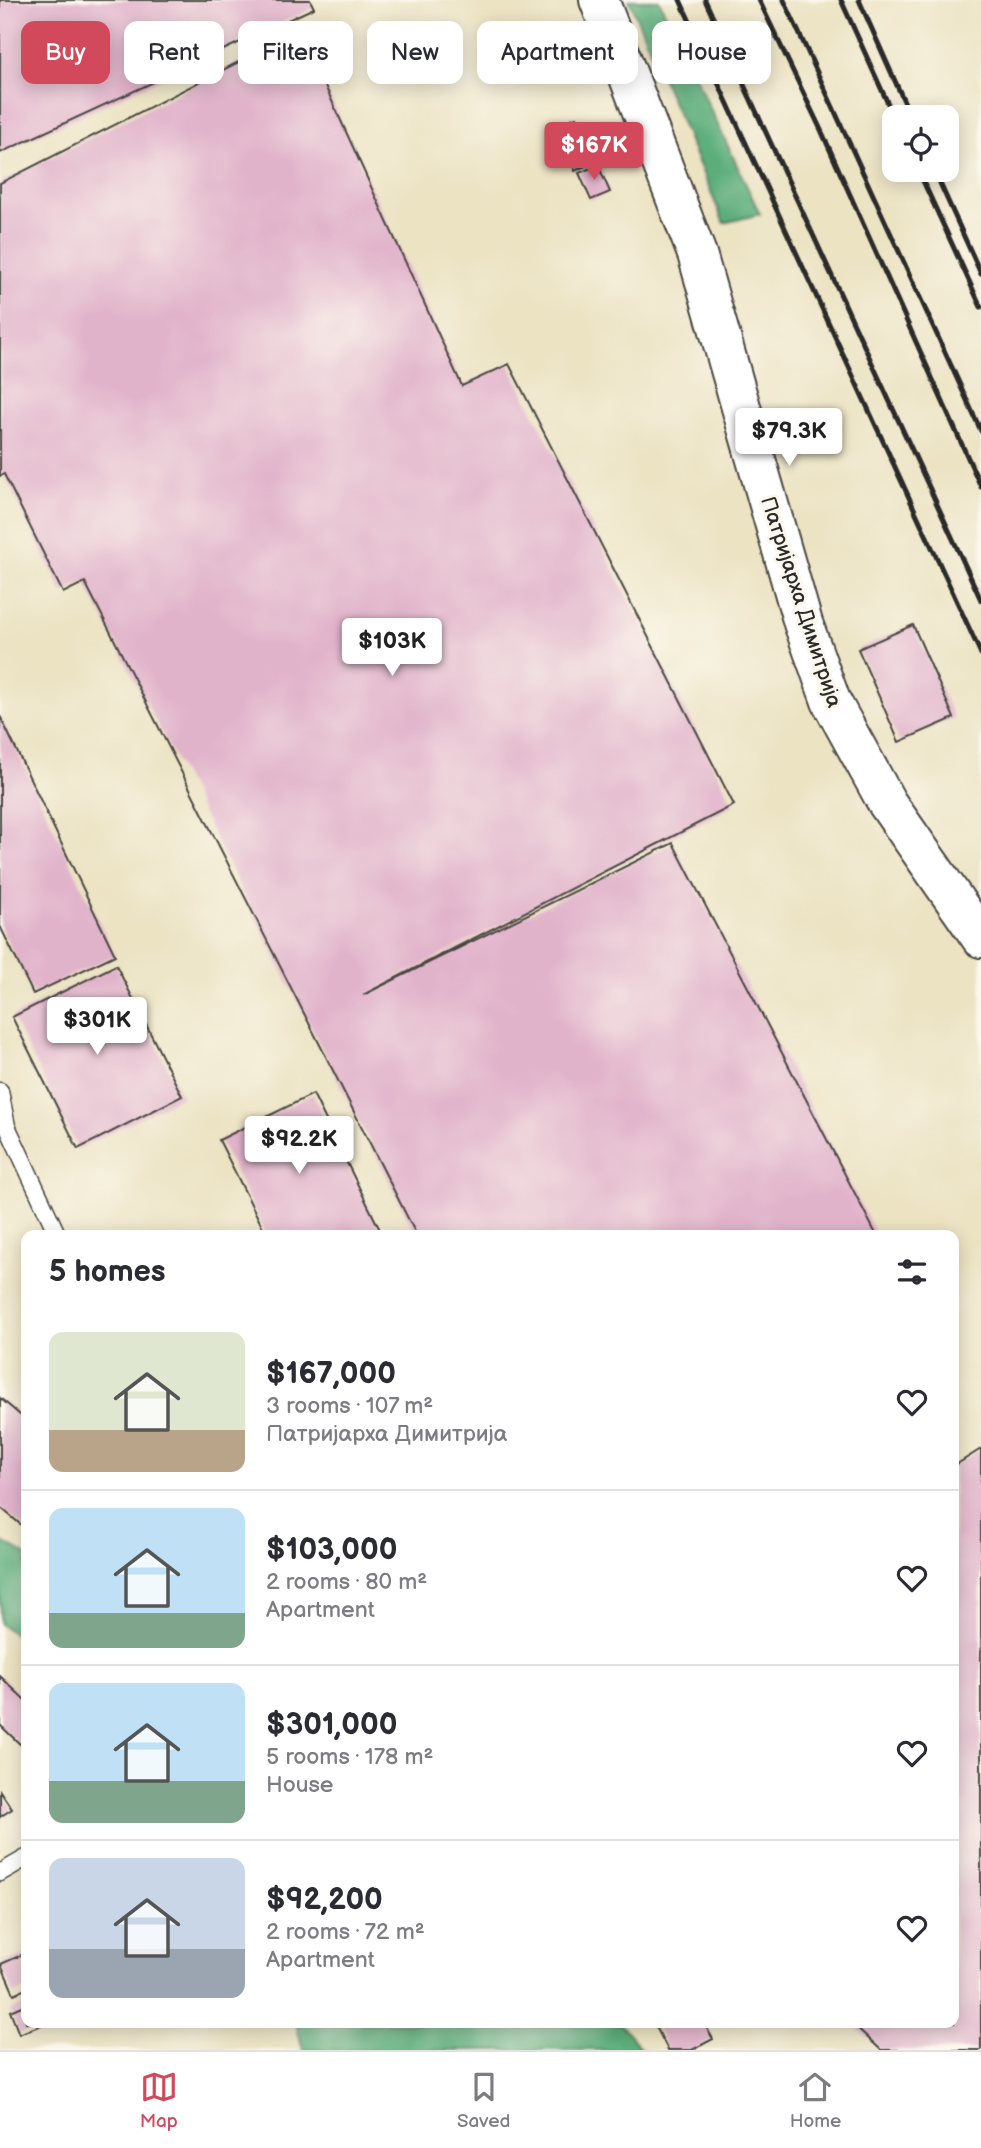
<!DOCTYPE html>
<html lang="en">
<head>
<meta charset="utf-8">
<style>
  body { margin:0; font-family:"Balsamiq Sans",sans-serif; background:#f7f7f7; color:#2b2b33; height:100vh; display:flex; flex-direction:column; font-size:26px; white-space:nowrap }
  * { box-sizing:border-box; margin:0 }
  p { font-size:23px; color:#7c7c81 }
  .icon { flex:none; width:38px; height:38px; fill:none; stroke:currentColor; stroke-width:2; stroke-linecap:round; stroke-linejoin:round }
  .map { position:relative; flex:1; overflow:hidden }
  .panel { position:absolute; left:21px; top:1230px; width:938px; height:798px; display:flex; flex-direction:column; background:#fff; border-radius:14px; box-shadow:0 4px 18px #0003 }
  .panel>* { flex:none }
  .top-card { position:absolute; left:21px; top:21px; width:940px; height:63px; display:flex; gap:14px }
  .fabs { position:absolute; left:882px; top:105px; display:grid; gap:14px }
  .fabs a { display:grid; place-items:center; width:77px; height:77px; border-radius:14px; background:#fff; box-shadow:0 4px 18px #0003; font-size:35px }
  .price { position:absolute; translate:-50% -60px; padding:0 16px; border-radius:7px; background:#fff; color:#222; font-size:23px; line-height:46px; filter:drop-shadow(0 2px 4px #0008) }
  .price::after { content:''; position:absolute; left:50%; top:42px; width:21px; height:16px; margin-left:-10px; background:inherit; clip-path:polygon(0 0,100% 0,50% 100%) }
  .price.on { background:#d1495b; color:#fff }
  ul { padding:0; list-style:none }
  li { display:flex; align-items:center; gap:21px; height:175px; padding:0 28px }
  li+li { border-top:2px solid #e1e1e2 }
  li span { display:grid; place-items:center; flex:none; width:196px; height:140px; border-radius:14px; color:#555 }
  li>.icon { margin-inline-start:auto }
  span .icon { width:84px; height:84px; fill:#fffc; stroke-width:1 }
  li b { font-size:30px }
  h2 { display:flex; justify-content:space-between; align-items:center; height:84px; padding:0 28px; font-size:30px }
  .chip { padding:0 24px; border-radius:14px; background:#fff; box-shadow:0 4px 18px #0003; font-size:24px; line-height:63px }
  .chip.on { background:#d1495b; color:#fff }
  .tab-bar { display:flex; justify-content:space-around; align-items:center; height:98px; border-top:2px solid #e1e1e2; background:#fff; font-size:19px; color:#7c7c81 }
  .tab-bar a { display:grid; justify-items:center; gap:4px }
  .tab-bar .on { color:#d1495b }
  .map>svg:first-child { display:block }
</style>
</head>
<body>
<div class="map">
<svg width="981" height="2050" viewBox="0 0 981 2050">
  <rect width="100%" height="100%" fill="#fbf7ec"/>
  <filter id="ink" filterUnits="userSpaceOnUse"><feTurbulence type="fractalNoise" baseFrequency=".0143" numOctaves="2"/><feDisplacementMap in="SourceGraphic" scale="14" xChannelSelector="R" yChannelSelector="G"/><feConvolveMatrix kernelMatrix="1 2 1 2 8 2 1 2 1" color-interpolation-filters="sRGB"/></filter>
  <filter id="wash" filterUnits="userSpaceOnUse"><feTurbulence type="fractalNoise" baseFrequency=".00686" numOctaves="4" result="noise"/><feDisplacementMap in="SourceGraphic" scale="28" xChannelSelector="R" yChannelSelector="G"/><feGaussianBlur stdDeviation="1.57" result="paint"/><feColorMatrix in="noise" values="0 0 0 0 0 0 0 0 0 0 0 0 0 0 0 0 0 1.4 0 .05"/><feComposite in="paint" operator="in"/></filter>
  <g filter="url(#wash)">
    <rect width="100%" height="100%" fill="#ece3c3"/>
    <!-- forest -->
    <g fill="#5cad7a" stroke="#446c52" stroke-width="2">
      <polygon points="629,0 659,0 760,214 724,223"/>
      <polygon points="0,1540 26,1555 26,1642 0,1624"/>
      <polygon points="296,2023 619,2023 643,2050 303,2050"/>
    </g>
    <g id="blocks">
      <!-- building -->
      <g fill="#e1b3cb">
        <polygon points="0,0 310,0 314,8 0,153"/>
        <polygon points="300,31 462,386 509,364 734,805 363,995 673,843 877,1236 417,1236 85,582 63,593 4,474 0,476 0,183"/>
        <polygon points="576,117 596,161 575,171 555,126"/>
        <polygon points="598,165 610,192 591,200 579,173"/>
        <polygon points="913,625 954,718 899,742 858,649"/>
        <polygon points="0,716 115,955 33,994 0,926"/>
        <polygon points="116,965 182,1096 78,1149 12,1017"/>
        <polygon points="313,1094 383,1236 267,1236 219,1140"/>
        <polygon points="0,1398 26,1420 26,1529 0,1507"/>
        <polygon points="981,1449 981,2050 881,2050 852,2023 954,2023 954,1466"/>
        <polygon points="0,1676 26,1701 26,1740 21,1745 0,1725"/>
        <polygon points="0,1791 12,1809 0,1817"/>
        <polygon points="26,1953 26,1989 14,1994 1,1964"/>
        <polygon points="26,2004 26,2023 46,2023 19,2034 10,2011"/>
        <polygon points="654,2023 704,2023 713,2039 692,2050 668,2050"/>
      </g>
    </g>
  </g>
  <g filter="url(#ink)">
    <use href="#blocks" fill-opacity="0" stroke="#484742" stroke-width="2"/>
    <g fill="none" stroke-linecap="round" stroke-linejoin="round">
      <defs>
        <g id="service">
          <polyline points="0,1091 7,1126 58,1236"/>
          <polyline points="0,1873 26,1858"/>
        </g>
        <polyline id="secondary" points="599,0 697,254 803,623 831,701 887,803 981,938"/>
      </defs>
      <!-- service casing -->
      <use href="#service" stroke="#484742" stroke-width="19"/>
      <!-- secondary casing -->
      <use href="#secondary" stroke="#484742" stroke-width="42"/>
      <!-- service -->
      <use href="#service" stroke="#fff" stroke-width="16"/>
      <!-- secondary -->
      <use href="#secondary" stroke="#fff" stroke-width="38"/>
      <!-- rail -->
      <g stroke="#2b2b2b" stroke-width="5">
        <polyline points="680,0 981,654"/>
        <polyline points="705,0 981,600"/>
        <polyline points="759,0 821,130 981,487"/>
        <polyline points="784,0 981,431"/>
        <polyline points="841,0 894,117"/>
        <polyline points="859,0 911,117"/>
        <polyline points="918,170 981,307"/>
        <polyline points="934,170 981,274"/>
      </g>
    </g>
  </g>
  <g text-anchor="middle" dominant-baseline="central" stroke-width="6" stroke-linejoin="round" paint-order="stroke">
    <!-- street labels -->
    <g font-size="21" fill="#2b2b2b" stroke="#fbf7ec">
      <text transform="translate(801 602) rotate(72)">Патријарха Димитрија</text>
    </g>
  </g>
</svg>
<div class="fabs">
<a><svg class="icon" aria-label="locate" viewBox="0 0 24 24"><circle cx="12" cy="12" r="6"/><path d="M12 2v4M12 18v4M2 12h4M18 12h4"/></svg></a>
</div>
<b class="price on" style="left:594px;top:182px">$167K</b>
<b class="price" style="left:789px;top:468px">$79.3K</b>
<b class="price" style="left:392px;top:678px">$103K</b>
<b class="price" style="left:97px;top:1057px">$301K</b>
<b class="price" style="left:299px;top:1176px">$92.2K</b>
<div class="top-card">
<a class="chip on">Buy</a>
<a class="chip">Rent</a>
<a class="chip">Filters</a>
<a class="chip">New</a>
<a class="chip">Apartment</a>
<a class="chip">House</a>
</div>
<section class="panel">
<h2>5 homes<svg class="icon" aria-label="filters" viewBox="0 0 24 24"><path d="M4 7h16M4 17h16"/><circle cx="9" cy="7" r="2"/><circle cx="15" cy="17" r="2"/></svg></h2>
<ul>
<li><span style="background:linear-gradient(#dfe7d0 70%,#b9a48a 0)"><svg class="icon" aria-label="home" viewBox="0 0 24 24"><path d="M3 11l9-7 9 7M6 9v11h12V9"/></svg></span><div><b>$167,000</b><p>3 rooms · 107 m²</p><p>Патријарха Димитрија</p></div><svg class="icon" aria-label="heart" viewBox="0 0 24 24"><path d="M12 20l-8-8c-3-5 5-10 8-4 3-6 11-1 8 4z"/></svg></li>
<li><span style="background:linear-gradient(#bfe0f5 75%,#7fa58c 0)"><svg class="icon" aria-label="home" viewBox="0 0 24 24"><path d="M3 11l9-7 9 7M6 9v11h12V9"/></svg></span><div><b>$103,000</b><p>2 rooms · 80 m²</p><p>Apartment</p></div><svg class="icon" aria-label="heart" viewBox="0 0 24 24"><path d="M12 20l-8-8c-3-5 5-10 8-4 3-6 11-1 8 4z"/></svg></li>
<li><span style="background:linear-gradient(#bfe0f5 70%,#7fa58c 0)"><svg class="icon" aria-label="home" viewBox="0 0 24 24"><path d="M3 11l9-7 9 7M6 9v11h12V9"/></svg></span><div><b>$301,000</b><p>5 rooms · 178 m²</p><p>House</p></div><svg class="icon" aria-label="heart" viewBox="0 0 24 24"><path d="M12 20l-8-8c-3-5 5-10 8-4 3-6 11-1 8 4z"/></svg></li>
<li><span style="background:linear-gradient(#c9d6e8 65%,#9aa5b1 0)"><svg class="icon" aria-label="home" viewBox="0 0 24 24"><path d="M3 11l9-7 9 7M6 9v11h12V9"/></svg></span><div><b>$92,200</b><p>2 rooms · 72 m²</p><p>Apartment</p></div><svg class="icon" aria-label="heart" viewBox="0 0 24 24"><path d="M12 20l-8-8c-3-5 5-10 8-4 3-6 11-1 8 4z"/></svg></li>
</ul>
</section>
</div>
<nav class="tab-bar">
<a class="on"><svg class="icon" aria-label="map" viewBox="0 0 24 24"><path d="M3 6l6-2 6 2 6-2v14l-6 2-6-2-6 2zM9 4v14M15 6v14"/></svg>Map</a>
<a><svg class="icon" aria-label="saved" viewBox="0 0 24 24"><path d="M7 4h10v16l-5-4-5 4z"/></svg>Saved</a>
<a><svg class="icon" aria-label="home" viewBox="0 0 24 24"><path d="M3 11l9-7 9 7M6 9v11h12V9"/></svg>Home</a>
</nav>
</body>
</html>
